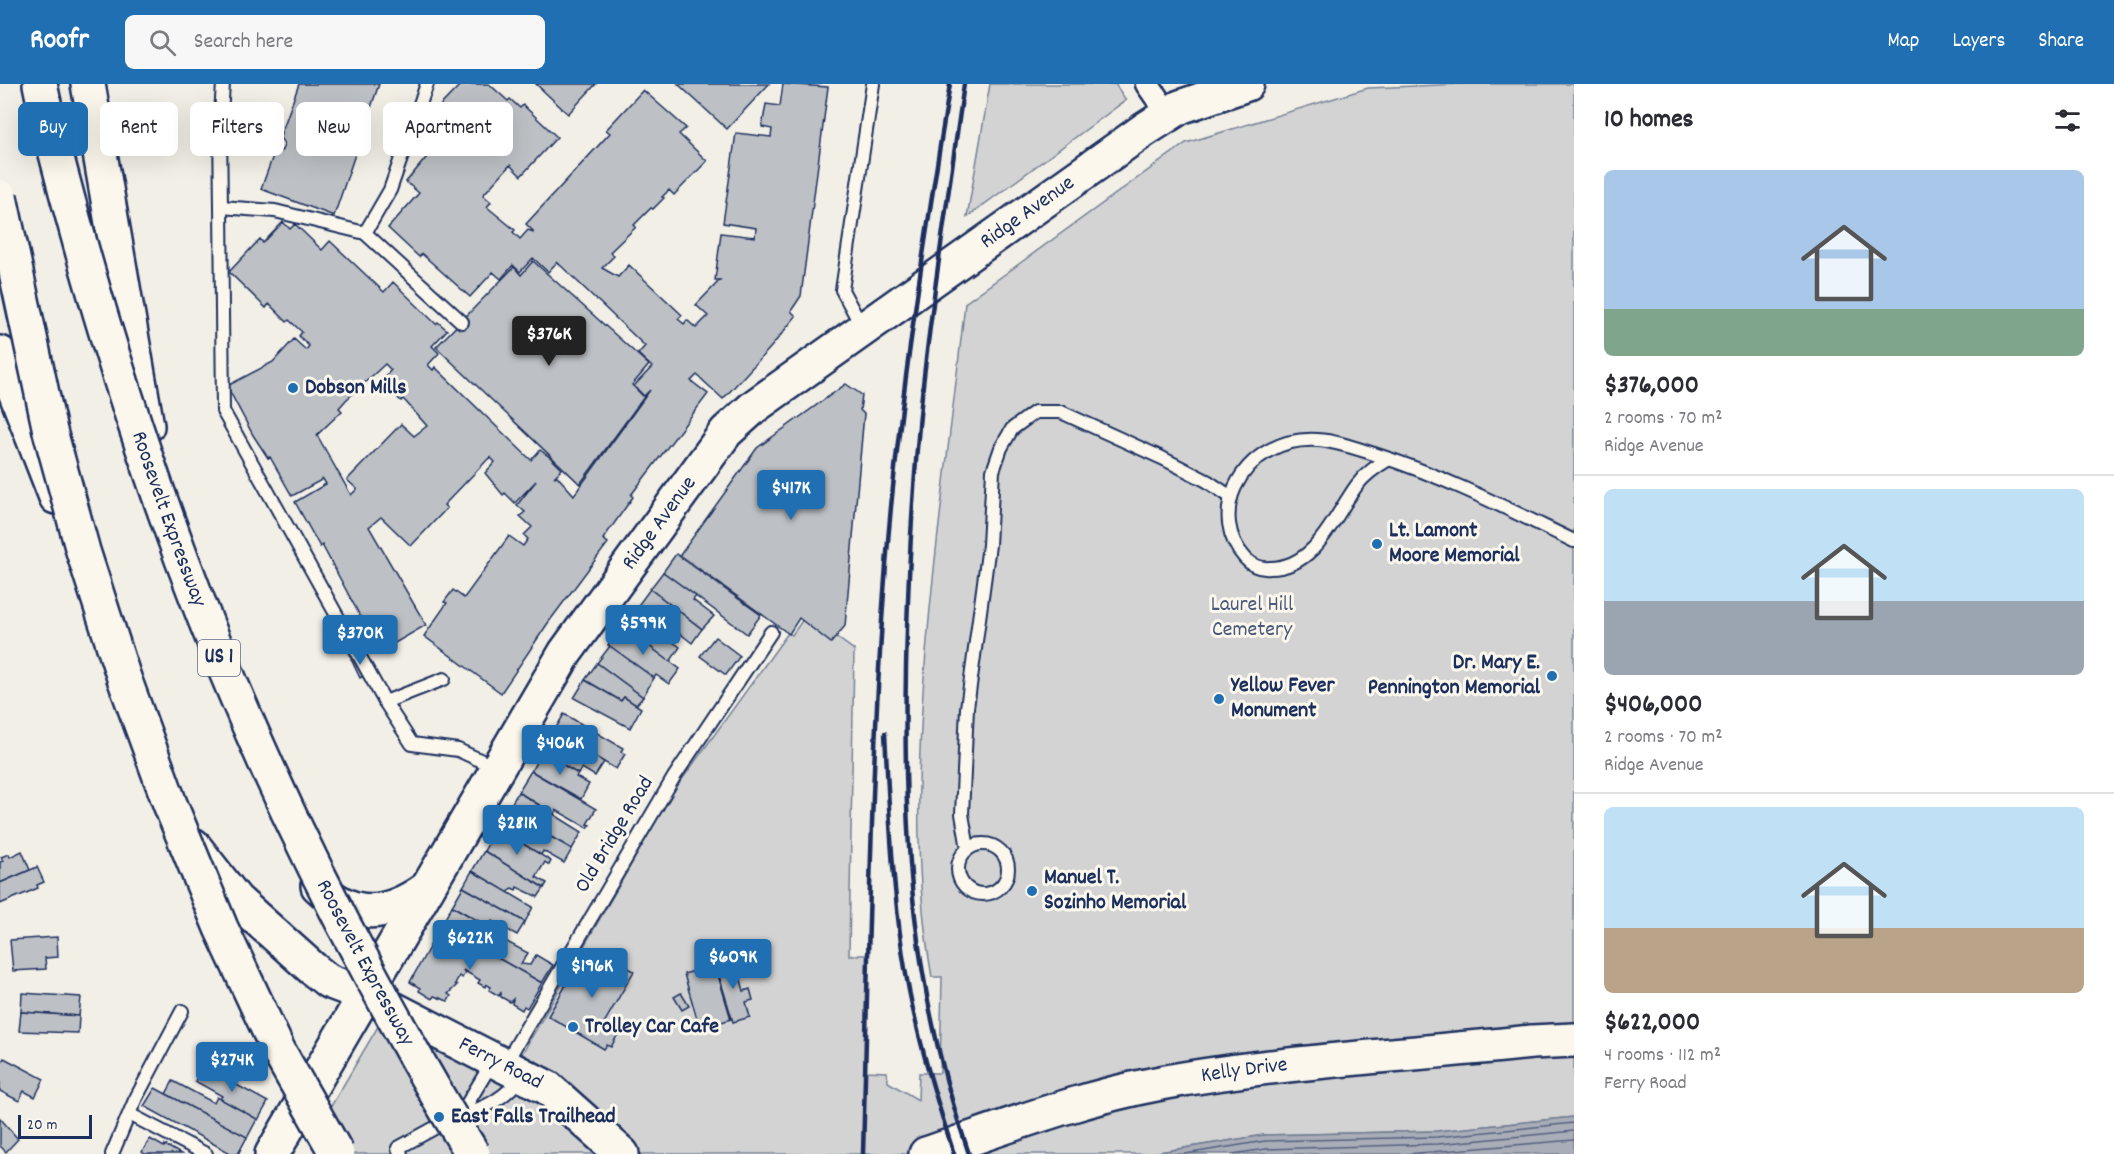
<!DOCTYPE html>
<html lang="en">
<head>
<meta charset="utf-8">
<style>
  body { margin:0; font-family:Dekko,sans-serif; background:#f7f7f7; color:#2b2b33; height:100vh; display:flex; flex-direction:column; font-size:22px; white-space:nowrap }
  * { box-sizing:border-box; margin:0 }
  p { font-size:20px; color:#7c7c81 }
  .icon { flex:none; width:33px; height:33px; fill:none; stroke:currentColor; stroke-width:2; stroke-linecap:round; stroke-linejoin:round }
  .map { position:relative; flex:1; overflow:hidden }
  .side { display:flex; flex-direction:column; background:#fff; width:540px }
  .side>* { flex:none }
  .hud { position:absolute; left:18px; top:18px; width:570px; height:54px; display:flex; gap:12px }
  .scale { position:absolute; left:18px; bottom:15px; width:74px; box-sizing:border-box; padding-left:6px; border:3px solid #1b2f5e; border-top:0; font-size:16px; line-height:21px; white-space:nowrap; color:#1b2f5e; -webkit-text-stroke:4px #fbf7ec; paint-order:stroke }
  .price { position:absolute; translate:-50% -51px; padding:0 14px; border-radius:6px; background:#1f6fb2; color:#fff; font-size:20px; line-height:39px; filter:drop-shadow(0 2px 3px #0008) }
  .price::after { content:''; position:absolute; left:50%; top:36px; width:18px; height:14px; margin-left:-9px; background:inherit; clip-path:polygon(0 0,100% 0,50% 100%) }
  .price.selected { background:#222; color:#fff }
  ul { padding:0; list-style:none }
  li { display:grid; align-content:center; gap:12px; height:318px; padding:0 30px }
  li+li { border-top:2px solid #e1e1e2 }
  li span { display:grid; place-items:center; height:186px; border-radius:9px; color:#555 }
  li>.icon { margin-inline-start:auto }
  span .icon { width:108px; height:108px; fill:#fffc; stroke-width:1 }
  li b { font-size:26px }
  h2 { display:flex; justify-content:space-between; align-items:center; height:72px; padding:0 30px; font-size:26px }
  .tag { padding:0 21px; border-radius:9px; background:#fff; box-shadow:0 6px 24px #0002; font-size:21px; line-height:54px }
  .tag.selected { background:#1f6fb2; color:#fff }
  header { display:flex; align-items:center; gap:36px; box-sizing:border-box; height:84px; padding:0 30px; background:#1f6fb2; color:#fff }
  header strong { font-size:28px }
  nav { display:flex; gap:33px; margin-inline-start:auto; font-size:21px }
  .search { width:420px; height:54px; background:#f7f7f7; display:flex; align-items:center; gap:15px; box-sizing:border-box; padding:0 21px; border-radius:9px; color:#7c7c81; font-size:22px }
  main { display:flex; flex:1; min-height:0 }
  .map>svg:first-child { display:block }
</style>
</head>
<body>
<header>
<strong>Roofr</strong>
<div class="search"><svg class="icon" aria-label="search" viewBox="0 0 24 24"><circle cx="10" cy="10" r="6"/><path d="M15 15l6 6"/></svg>Search here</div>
<nav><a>Map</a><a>Layers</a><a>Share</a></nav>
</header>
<main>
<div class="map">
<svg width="1574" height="1070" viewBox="0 0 1574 1070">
  <rect width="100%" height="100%" fill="#f2efe6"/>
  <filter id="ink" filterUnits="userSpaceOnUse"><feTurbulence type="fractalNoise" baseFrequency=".0167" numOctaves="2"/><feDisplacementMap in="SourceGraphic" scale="12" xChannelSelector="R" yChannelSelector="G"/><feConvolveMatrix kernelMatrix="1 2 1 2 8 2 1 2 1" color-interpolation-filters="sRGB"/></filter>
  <g filter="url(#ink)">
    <!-- green -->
    <g fill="#d2d3d2" stroke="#768198" stroke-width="1.5">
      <polygon points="990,0 1115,0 1126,16 967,133"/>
      <path d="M1463 0H1574V1033L1437 1047 1264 1051 1147 1070H347L327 1029 383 934 507 996 673 708 788 549 792 551 806 531 854 566 849 871H869L865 987 887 988 888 998 918 1016 919 989H940L942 893H932C915 798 917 704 923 608 932 478 951 349 965 219L1186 59 1368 4Z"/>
    </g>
    <!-- water -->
    <polygon fill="#a9adb7" stroke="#707b93" stroke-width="1.5" points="1574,1033 1574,1070 1147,1070 1264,1051 1437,1047"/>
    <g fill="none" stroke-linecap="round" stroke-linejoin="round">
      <!-- shore -->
      <g stroke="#546182" stroke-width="1.5">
        <polyline points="1185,1070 1265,1057 1437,1053 1574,1039"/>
        <polyline points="1232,1070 1266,1065 1438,1060 1574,1047"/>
        <polyline points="1406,1070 1574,1056"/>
      </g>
    </g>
    <!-- building -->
    <g fill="#bdc0c4" stroke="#1b2f5e" stroke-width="1.5" fill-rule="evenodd">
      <polygon points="299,0 379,0 334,132 261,105"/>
      <path d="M461 0H489L508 17 510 15 520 24 523 21 557 53 521 92 510 81 483 111 491 118 487 123 515 146 513 148 520 155 528 146 534 148 526 140 610 49 606 46 643 6 686 44 679 50 707 77 674 111 669 106 662 113 664 114 653 125 651 124 634 141 636 143 610 168 614 172 602 184 618 193 629 181 682 231 678 235 684 240 687 236 696 244 708 232 696 221 720 196H715L721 149 755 153 756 144 723 139 736 49 771 53 772 45 762 43 766 20 780 22 783 0 828 3 801 212 791 227 796 232 771 263 723 315 697 291 691 297 708 310 631 411 633 413 603 455 608 459 548 539 501 609 424 552 447 519 444 518 453 506 464 514 509 452 523 462 528 455 524 451 532 443 520 432 525 428 517 421 536 397 515 419 505 409 503 411 485 389 495 378 490 373 444 421 447 424 411 462 381 433 369 443 426 541 388 563 385 557 376 562 322 461 320 463 295 418 326 400 323 395 292 412 270 373 268 374 253 351 227 302 273 278 294 255 306 266 309 262 299 252 302 248 289 236 287 238 269 220 266 224 229 188 260 155 263 159 283 138 290 145 295 140 322 166 330 157 384 208 393 198 436 240 438 238 447 246 432 262 439 269 428 281 433 286 435 283 531 376 540 366 551 374 562 385 554 393 557 392 574 411 650 306 644 312 634 302 652 283 638 270 645 262 557 178 548 188 533 174 520 188 513 181 501 195 493 188 470 213 422 170 419 173 388 144 419 109 406 98 431 68 418 56 441 32 435 27ZM385 280 391 286 383 295 391 304 389 306 401 317 403 315 406 318 427 342 414 352 401 340 347 396 357 405 351 411 317 351 342 327 339 324 346 316Z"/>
      <polygon points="536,0 596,0 568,30"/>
      <polygon points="678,0 769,0 727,45"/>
      <polygon points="533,177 649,281 632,301 644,313 580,400 436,263 514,183 521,191"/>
      <polygon points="846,300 862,311 860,326 864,330 845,542 831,559 799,534 789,550 680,471 757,364"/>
      <polygon points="676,470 761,531 747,550 663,488"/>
      <polygon points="663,488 696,512 693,516 714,532 702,545 650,505"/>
      <polygon points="650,505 702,545 692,559 673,544 669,548 636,524"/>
      <polygon points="636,524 669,548 666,553 680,563 670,578 622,542"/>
      <polygon points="622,542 680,585 669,600 656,591 654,594 608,561"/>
      <polygon points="715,553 740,572 726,591 700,572"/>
      <polygon points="610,562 654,594 643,613 597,579"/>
      <polygon points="359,571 369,589 360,594 351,575"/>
      <polygon points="597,579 643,613 636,621 624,613 621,617 585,596"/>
      <polygon points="585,596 621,617 624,613 641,624 630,644 574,614"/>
      <polygon points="564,630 623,664 621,668 625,670 616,685 553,649"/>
      <polygon points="553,649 604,678 595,692 582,684 578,690 542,668"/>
      <polygon points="542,668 578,690 576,693 589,700 581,715 531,687"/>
      <polygon points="531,687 596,725 587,740 590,741 588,744 556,726 554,730 518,708"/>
      <polygon points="518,708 582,748 572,765 507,728"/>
      <polygon points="507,728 572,765 564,779 543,767 541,771 497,744"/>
      <polygon points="497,744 551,777 549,781 545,778 536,793 547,799 544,804 484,767"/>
      <polygon points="22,767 30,786 0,799 0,778 3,777 1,773 9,770 10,773"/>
      <polygon points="484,767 544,804 538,813 517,803 516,806 512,804 508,809 472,787"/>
      <polygon points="37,783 44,798 37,801 38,804 0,820 0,799"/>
      <polygon points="472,787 533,823 525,838 463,803"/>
      <polygon points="463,803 525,838 517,851 492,837 489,843 452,822"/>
      <polygon points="452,822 492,845 490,849 528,869 521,880 530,881 536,871 553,881 542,899 441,842"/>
      <polygon points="441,842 542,899 527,924 524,922 522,926 512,920 513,915 510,918 501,913 501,908 499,912 489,906 491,903 486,900 485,903 478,899 480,896 463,886 465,889 462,894 459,892 455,900 457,901 448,910 451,912 448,917 434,912 432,915 419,907 420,904 410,898"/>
      <polygon points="57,853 58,873 45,874 46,885 13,887 10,856"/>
      <polygon points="584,870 600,879 605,871 634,887 603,941 618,950 611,963 607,961 604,965 548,932"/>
      <polygon points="729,871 737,897 741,896 744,907 750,905 753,916 746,918 750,933 733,938 714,875"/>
      <polygon points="715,881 731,935 700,945 684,890"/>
      <polygon points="22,909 81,913 79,932 21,928"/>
      <polygon points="681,909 689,922 682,926 674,913"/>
      <polygon points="21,928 79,932 78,949 19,947"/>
      <polygon points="4,974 44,995 35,1013 24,1007 19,1017 0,1007 0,980"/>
      <polygon points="202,982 268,1018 258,1036 220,1015 222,1012 195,997"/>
      <polygon points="173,997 214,1019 217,1013 257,1035 247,1054 166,1010"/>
      <polygon points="155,1004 247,1053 238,1070 232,1070 144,1022"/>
      <polygon points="0,1034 18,1055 6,1068 0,1062"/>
      <polygon points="150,1055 164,1063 165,1061 181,1070 145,1070 142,1068"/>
    </g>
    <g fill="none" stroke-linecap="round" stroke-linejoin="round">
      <defs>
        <g id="lane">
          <polyline points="220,45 223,0"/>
          <polyline points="221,123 220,45 277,61"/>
          <polyline points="365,149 390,106 427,0"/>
          <polyline points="462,238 365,149 275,127 221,123 223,327 385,618 412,660 458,666 495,683"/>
          <polyline points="862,243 842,206 873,0"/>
          <path d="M1389 375C1377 382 1366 389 1357 401 1334 432 1316 484 1270 484 1260 485 1252 482 1245 474 1227 454 1224 427 1235 403 1250 371 1282 354 1317 356 1336 357 1355 364 1374 370 1444 392 1508 425 1574 457"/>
          <polyline points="385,618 444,595"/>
          <circle cx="983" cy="785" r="25"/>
          <polyline points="968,765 962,730 967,624 989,461 993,387 1001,364 1012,345 1035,328 1061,328 1162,374 1207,397 1231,413"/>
          <polyline points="505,980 674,693 771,548"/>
          <path d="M461 1030C486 1025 507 1012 522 992"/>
          <polyline points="461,1030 493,977"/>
          <polyline points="131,1031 206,1070"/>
          <polyline points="112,1070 135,1016 182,927"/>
          <polyline points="401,1070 398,1064 451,1035"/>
        </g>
        <polyline id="street" points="1147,0 1168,30"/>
        <g id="secondary">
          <path id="s1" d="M272 1070 565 569 726 348 755 322 1144 46 1180 23 1247 0"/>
        </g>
        <g id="primary">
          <path id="s2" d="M374 915 548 1004 622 1070"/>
          <path id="s3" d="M926 1070C1003 1044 1080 1014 1161 999 1281 977 1410 971 1532 958L1574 956"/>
        </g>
        <g id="highway">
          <polyline points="40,0 49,43"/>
          <polyline points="88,0 147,342"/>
          <polyline points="0,269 56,413"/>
          <polyline points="193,761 236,816 313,885 328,897 365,911"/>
          <path d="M318 802C354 837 388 832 426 805"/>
        </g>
      </defs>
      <!-- lane casing -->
      <use href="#lane" stroke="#1b2f5e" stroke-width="16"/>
      <!-- street casing -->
      <use href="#street" stroke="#1b2f5e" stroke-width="27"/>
      <!-- secondary casing -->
      <use href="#secondary" stroke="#1b2f5e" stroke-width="38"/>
      <!-- primary casing -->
      <use href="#primary" stroke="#1b2f5e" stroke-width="38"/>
      <!-- highway casing -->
      <use href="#highway" stroke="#1b2f5e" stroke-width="38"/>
      <!-- lane -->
      <use href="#lane" stroke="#fbf7ec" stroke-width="12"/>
      <!-- street -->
      <use href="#street" stroke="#fbf7ec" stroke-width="22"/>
      <!-- secondary -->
      <use href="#secondary" stroke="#fbf7ec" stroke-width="33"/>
      <!-- primary -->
      <use href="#primary" stroke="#fbf7ec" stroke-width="33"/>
      <!-- highway -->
      <use href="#highway" stroke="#fbf7ec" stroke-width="33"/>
      <!-- rail -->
      <g stroke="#1b2f5e" stroke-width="4.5">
        <path d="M964 0C950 100 934 201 923 301 913 395 908 489 906 583 903 759 911 902 969 1070"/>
        <path d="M885 649C889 723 892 798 903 872 913 939 933 1005 954 1070"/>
        <path d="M863 1070C869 854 871 637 891 423 905 281 927 141 950 0"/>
      </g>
      <defs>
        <g id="highway-bridge">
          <path id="s4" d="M49 43C125 342 222 618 370 890 403 951 436 1012 473 1070"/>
          <polyline points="0,113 50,347 83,467 124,594 170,720 221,844 278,966 337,1070"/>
        </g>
      </defs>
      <!-- highway-bridge casing -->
      <use href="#highway-bridge" stroke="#1b2f5e" stroke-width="38" stroke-linecap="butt"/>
      <!-- highway-bridge -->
      <use href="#highway-bridge" stroke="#fbf7ec" stroke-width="33"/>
    </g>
  </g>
  <!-- markers -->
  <g fill="#1f6fb2" stroke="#fbf7ec" stroke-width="2">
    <circle cx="293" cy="304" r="6"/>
    <circle cx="1377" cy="460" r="6"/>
    <circle cx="1552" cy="592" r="6"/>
    <circle cx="1219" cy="615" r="6"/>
    <circle cx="1032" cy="807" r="6"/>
    <circle cx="573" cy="943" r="6"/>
    <circle cx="439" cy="1033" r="6"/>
  </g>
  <g text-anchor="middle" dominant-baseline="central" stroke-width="6" stroke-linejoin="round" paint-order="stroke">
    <!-- shield labels -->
    <rect fill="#fbf7ec" stroke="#5e6b89" stroke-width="1.5" x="198" y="556" width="42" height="36" rx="4.5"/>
    <g font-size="21" font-weight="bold" fill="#1b2f5e">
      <text x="219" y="574">US 1</text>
    </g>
    <!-- street labels -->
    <g font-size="22" fill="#1b2f5e" stroke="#fbf7ec">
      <text stroke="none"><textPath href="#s1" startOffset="1227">Ridge Avenue</textPath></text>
      <text stroke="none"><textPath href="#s4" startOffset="410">Roosevelt Expressway</textPath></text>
      <text stroke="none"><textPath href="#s1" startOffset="741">Ridge Avenue</textPath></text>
      <text transform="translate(615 751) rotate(-59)">Old Bridge Road</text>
      <text stroke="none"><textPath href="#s4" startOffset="896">Roosevelt Expressway</textPath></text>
      <text stroke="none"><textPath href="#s2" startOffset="142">Ferry Road</textPath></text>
      <text stroke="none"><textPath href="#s3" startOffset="330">Kelly Drive</textPath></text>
    </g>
    <!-- poi labels -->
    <g font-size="22" font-weight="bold" fill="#1b2f5e" stroke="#fbf7ec" text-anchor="start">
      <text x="305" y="304">Dobson Mills</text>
      <text x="1389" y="447">Lt. Lamont<tspan x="1389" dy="25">Moore Memorial</tspan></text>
      <text x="1540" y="579" text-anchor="end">Dr. Mary E.<tspan x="1540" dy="25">Pennington Memorial</tspan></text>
      <text x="1231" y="602">Yellow Fever<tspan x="1231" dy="25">Monument</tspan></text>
      <text x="1044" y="794">Manuel T.<tspan x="1044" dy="25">Sozinho Memorial</tspan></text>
      <text x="585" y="943">Trolley Car Cafe</text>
      <text x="451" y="1033">East Falls Trailhead</text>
    </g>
    <!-- park labels -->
    <g font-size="22" fill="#49587b" stroke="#fbf7ec">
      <text x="1252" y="521">Laurel Hill<tspan x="1252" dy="25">Cemetery</tspan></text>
    </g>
  </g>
</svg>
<div class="scale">20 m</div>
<b class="price selected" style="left:549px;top:283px">$376K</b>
<b class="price" style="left:791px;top:437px">$417K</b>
<b class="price" style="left:643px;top:572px">$599K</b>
<b class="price" style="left:360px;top:582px">$370K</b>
<b class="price" style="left:560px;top:692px">$406K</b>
<b class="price" style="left:517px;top:772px">$281K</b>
<b class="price" style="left:470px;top:887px">$622K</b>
<b class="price" style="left:733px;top:906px">$609K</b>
<b class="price" style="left:592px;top:915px">$196K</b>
<b class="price" style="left:232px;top:1009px">$274K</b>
<div class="hud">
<a class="tag selected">Buy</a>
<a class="tag">Rent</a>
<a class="tag">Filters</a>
<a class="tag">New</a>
<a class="tag">Apartment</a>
</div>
</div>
<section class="side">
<h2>10 homes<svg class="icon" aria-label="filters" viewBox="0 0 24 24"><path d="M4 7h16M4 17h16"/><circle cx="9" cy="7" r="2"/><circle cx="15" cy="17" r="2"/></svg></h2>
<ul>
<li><span style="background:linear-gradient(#a9c7e8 75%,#7fa58c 0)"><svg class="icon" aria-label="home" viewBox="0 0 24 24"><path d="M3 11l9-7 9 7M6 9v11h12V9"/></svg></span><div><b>$376,000</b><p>2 rooms · 70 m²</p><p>Ridge Avenue</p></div></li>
<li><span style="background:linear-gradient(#bfe0f5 60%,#9aa5b1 0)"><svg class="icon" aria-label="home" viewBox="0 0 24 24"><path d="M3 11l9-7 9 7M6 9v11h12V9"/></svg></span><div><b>$406,000</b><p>2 rooms · 70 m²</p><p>Ridge Avenue</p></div></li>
<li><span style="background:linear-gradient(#bfe0f5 65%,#b9a48a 0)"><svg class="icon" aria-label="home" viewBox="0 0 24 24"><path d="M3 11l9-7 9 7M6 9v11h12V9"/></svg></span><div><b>$622,000</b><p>4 rooms · 112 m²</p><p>Ferry Road</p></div></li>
</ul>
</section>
</main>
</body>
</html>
